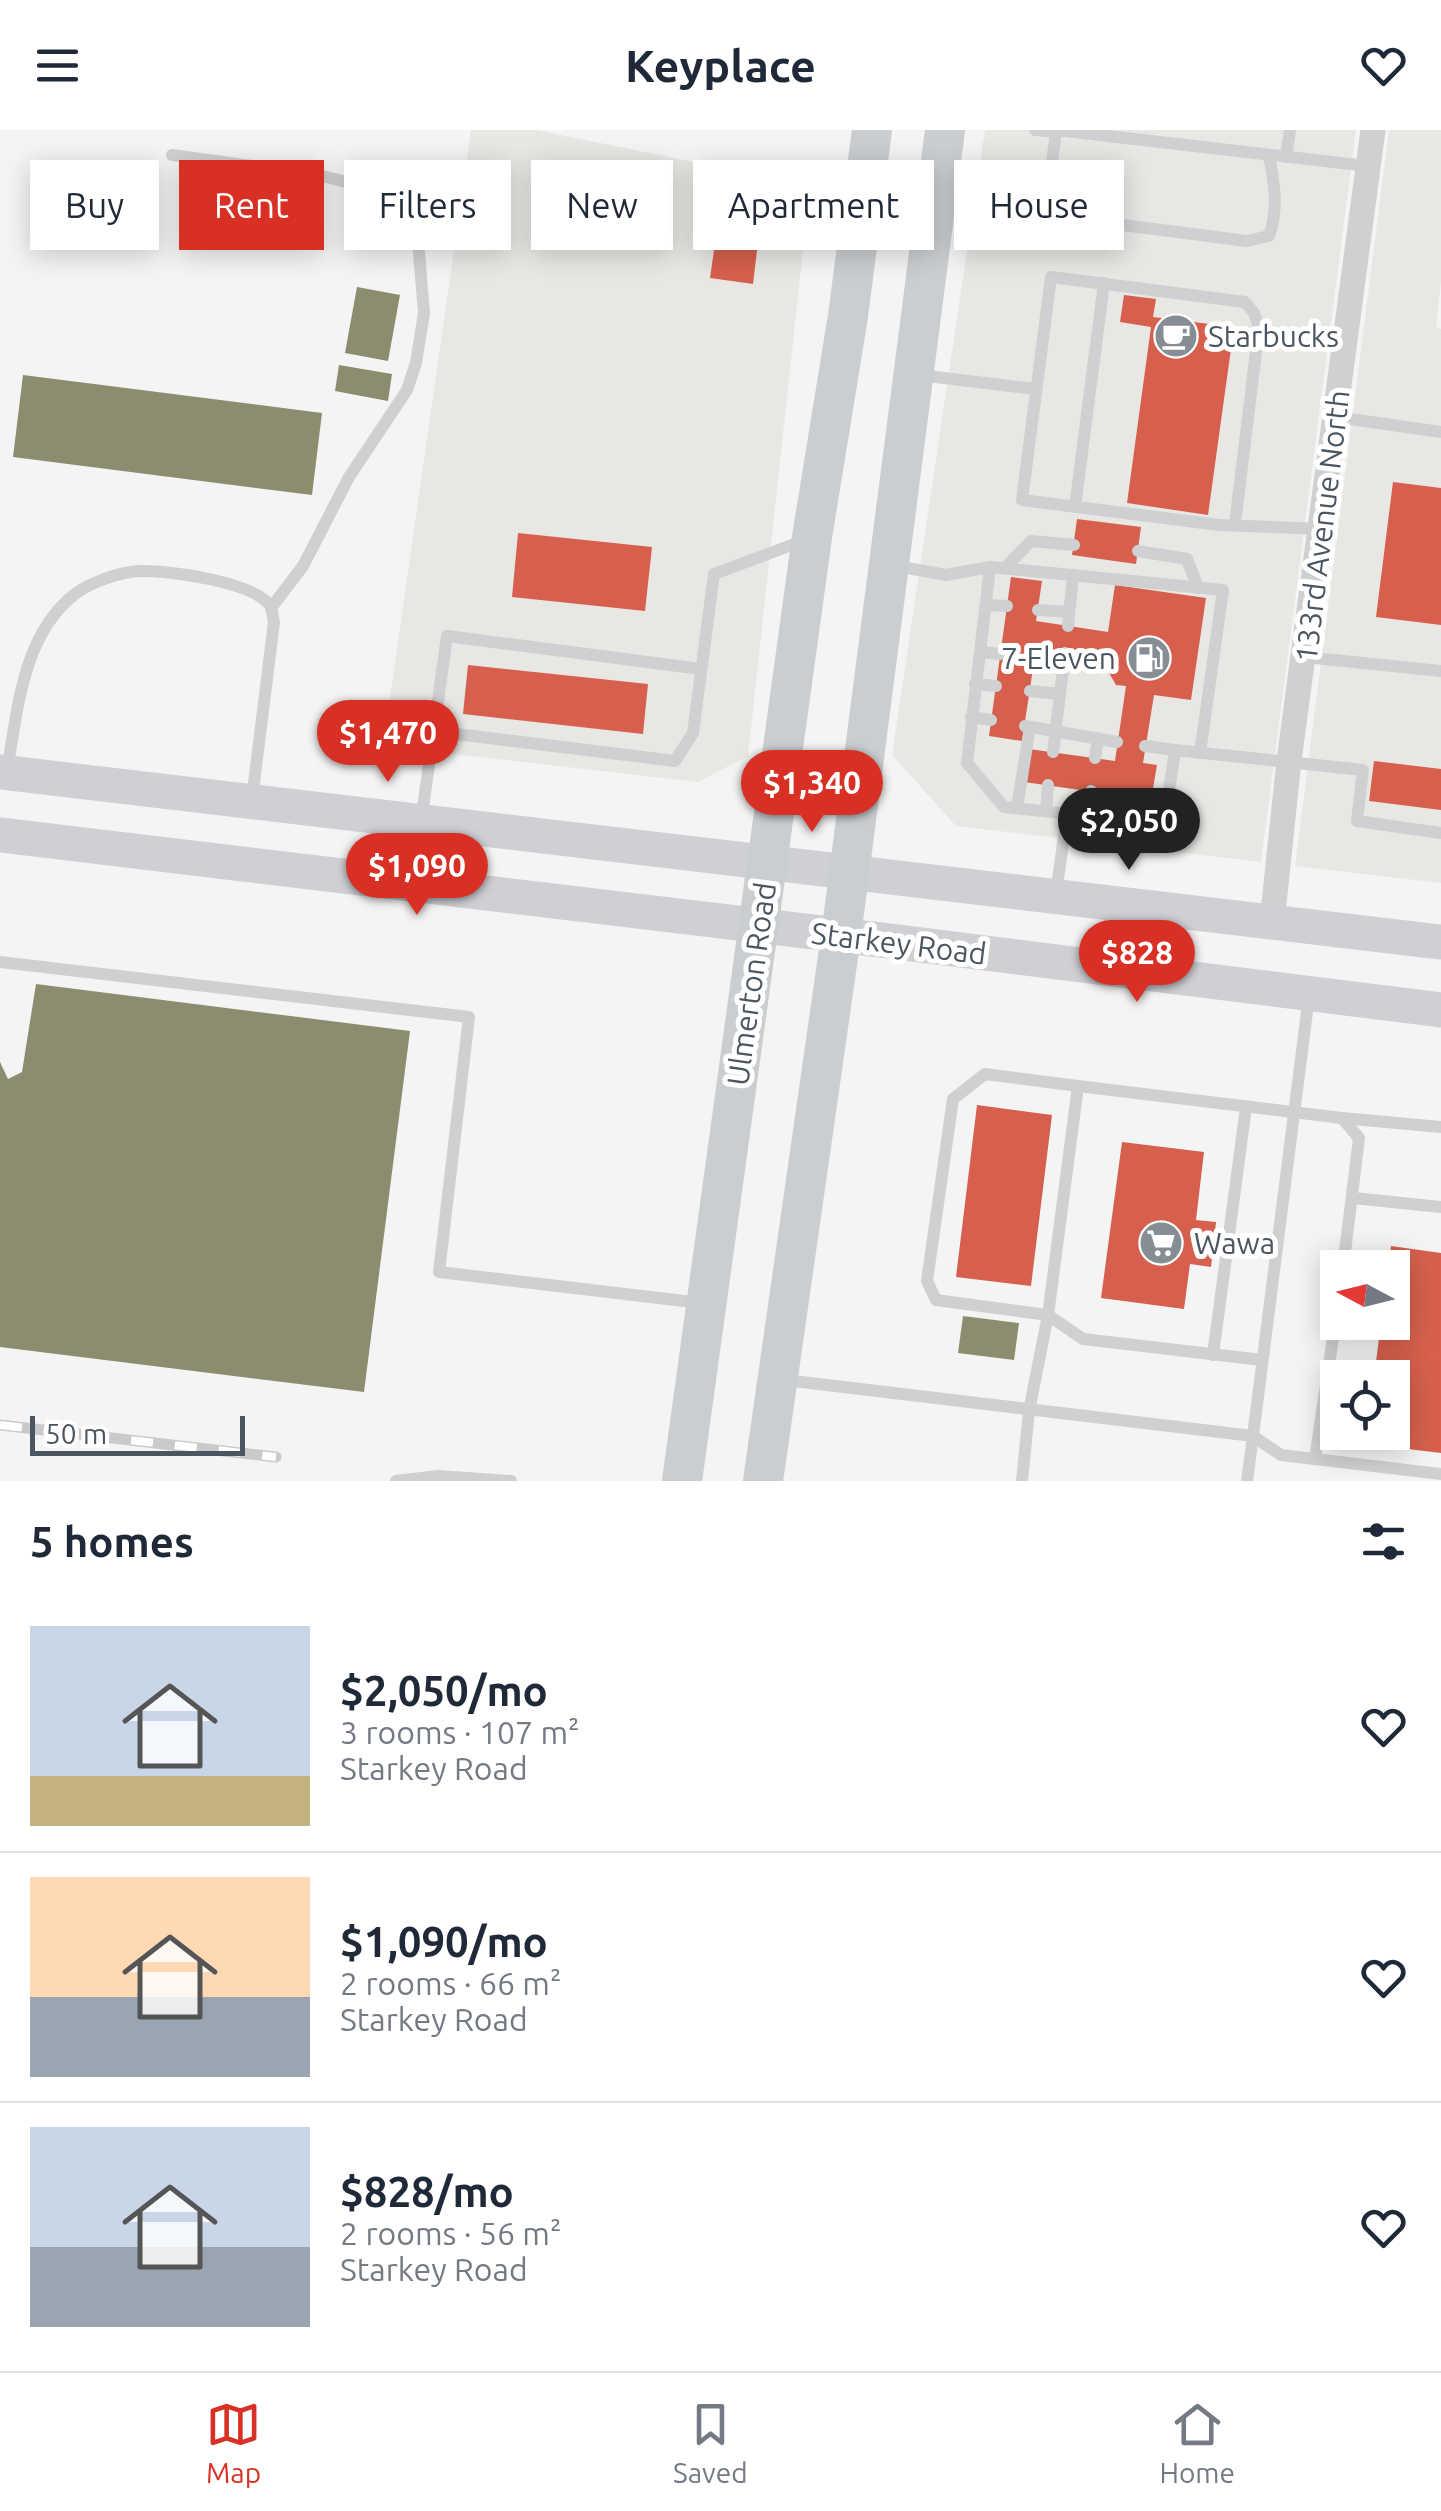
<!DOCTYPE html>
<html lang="en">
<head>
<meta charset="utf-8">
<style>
  body { margin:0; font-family:Ubuntu,sans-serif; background:#f2f2f3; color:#1f2937; height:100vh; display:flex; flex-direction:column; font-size:38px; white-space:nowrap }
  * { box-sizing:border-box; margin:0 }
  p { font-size:32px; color:#747a83 }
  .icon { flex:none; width:55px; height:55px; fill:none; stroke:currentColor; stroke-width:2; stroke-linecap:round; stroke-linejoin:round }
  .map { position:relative; height:1351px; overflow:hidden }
  .drawer { display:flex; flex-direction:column; background:#fff; flex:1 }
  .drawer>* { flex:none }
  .hud { position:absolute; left:30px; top:30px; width:1382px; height:90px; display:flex; gap:20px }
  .needle { width:65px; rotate:277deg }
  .controls { position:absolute; left:1320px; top:1120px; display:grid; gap:20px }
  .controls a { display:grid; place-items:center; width:90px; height:90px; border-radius:0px; background:#fff; box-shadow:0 5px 25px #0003; font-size:50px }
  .scale { position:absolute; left:30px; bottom:25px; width:215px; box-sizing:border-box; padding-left:10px; border:5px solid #4a5661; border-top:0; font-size:28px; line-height:35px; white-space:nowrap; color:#4a5661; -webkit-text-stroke:8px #fff; paint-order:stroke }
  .price { position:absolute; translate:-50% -85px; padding:0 22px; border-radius:35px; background:#d93025; color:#fff; font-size:32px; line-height:65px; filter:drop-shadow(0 2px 5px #0008) }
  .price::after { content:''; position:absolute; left:50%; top:60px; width:30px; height:22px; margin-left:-15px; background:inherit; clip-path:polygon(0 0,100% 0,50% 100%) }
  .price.active { background:#222; color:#fff }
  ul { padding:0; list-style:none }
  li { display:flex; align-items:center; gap:30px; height:250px; padding:0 30px }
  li+li { border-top:2px solid #e0e1e3 }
  li span { display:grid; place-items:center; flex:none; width:280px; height:200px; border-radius:0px; color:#555 }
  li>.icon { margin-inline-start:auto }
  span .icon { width:120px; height:120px; fill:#fffc; stroke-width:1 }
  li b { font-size:42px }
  h2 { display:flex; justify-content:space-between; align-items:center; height:120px; padding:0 30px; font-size:42px }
  .tag { padding:0 35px; border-radius:0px; background:#fff; box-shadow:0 5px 25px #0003; font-size:35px; line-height:90px }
  .tag.active { background:#d93025; color:#fff }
  header { display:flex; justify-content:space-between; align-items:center; height:130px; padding:0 30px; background:#fff; font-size:45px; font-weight:600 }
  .tab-bar { display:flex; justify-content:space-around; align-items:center; height:140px; border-top:2px solid #e0e1e3; background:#fff; font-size:28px; color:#747a83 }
  .tab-bar a { display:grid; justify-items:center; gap:5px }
  .tab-bar .active { color:#d93025 }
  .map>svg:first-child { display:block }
</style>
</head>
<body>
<header><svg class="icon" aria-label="menu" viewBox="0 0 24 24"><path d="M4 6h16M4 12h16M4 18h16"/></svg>Keyplace<svg class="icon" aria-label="heart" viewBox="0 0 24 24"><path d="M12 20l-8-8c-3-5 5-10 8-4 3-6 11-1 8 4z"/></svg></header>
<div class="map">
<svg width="1441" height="1351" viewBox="0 0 1441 1351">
  <rect width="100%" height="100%" fill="#f4f4f4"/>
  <!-- commercial -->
  <g fill="#e8e7e3">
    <polygon points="471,0 537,0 810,56 748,626 698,652 383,616"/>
    <polygon points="985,0 1356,0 1261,732 956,696 892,625"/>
    <polygon points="1389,0 1441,0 1441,151 1436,198 1441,199 1441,753 1295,736"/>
  </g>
  <!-- shops -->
  <g fill="#d6604d">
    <polygon points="717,99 759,104 753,154 710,148"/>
    <polygon points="1124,165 1156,169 1153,187 1234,197 1208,385 1127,373 1151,197 1120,192"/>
    <polygon points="1393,352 1441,358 1441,495 1376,487"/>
    <polygon points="1077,389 1141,397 1136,434 1072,425"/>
    <polygon points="518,403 652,417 645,481 512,467"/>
    <polygon points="1011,447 1042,451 1036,491 1108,502 1115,455 1206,468 1191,570 1154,565 1143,633 1157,635 1151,670 1024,652 1029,619 1115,631 1126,556 1116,555 1105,536 1107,529 1036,519 1022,611 989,606"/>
    <polygon points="468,535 648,554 643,604 463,584"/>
    <polygon points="1374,631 1441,639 1441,680 1369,671"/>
    <polygon points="977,975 1052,985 1031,1156 956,1147"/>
    <polygon points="1122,1012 1204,1022 1196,1090 1216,1092 1211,1137 1190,1134 1184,1179 1101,1168"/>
    <polygon points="1391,1116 1441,1123 1441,1323 1366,1314 1367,1302 1392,1302 1392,1248 1374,1248 1381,1192 1392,1192 1392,1138 1388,1138"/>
  </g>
  <!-- industry -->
  <g fill="#8c8c6e">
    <polygon points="357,157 400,165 388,231 345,223"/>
    <polygon points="339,235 392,244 388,271 335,261"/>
    <polygon points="23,245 322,283 312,365 13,327"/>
    <polygon points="36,854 410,901 364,1262 0,1217 0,932 8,949 22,942"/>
    <polygon points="963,1186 1019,1193 1014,1230 958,1223"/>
  </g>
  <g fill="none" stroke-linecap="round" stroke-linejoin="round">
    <!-- service -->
    <g stroke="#ced0d2" stroke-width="12">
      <path d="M1035 0 1056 2 1046 78 1068 88 1247 111 1269 106C1279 79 1274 52 1269 25"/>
      <polyline points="1056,0 1368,36"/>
      <polyline points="172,25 318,45 371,58 399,78 418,110 424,183 416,233 407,260 349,347 303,436 271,478"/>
      <polyline points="1286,27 1290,0"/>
      <polyline points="919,245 1035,259"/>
      <polyline points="1336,287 1441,302"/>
      <polyline points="1075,377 1104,153"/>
      <polyline points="1235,394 1259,197 1254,183 1245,172 1051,147 1022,370 1219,395 1322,399"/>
      <polyline points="1138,421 1187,429 1198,458"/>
      <polyline points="896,436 946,445 990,437 967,633 1004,677 1164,694 1175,620 1363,640 1357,691 1441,703"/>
      <polyline points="990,437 1223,460 1200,623"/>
      <polyline points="1005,438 1031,411 1074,415"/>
      <polyline points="986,475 1007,476"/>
      <polyline points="1038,480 1069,482"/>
      <polyline points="1068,496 1073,445"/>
      <polyline points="981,522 1000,524"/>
      <polyline points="1305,527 1441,541"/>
      <polyline points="1035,529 1063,532"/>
      <polyline points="975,554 996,556"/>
      <polyline points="1030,561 1060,564"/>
      <polyline points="971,587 991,590"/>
      <polyline points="1025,596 1117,612"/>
      <polyline points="432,614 447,506 701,539"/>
      <polyline points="1145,616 1175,620"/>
      <polyline points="1053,622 1065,523"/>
      <polyline points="1095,628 1098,608"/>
      <path d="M7 640C18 580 22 505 75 464 91 452 120 442 140 441 168 440 256 452 271 477 272 480 273 489 274 492L252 669"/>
      <polyline points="1017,678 1030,597"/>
      <polyline points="1046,681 1048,655"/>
      <polyline points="1088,686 1091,661"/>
      <polyline points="1123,689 1126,666"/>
      <polyline points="421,691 432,614 456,604 675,631 693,603 714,444 805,410"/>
      <polyline points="1056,764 1067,684"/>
      <polyline points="0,832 469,887 439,1142 701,1173"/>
      <polyline points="1078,956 985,944 953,969 927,1151 936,1170 1048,1185 1083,1209 1262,1230"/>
      <polyline points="1342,988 1441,997"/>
      <polyline points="1353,1068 1441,1077"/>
      <polyline points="1213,1225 1246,977"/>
      <polyline points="785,1250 1253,1306 1309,866"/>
      <polyline points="1315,1329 1338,1174"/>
      <polyline points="396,1351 438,1346 511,1351"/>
      <polyline points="1022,1351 1029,1281 1048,1185 1078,956 1342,988 1359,1008 1343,1138"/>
      <polyline points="1247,1351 1253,1306 1281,1325 1441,1344"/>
    </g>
    <!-- minor -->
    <polyline stroke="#ced0d2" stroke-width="25" points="1272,792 1289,631 1373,0"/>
    <!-- secondary -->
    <g stroke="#ced0d4" stroke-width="35">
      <polyline points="0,642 1441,812"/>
      <polyline points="0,705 897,812 1441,880"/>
    </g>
    <!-- primary -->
    <g stroke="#caced1" stroke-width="40">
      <polyline points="682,1351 812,407 848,186 872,0"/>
      <polyline points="763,1351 841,806 945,0"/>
    </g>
    <defs>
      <polyline id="rail" points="0,1295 276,1327"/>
    </defs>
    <!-- rail casing -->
    <use href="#rail" stroke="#c9cacc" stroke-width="11"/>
    <!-- rail -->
    <use href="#rail" stroke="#fff" stroke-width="8" stroke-dasharray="22" stroke-linecap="butt"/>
  </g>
  <!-- icons -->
  <defs>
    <symbol id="cafe-disc" viewBox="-11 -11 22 22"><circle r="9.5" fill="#868d94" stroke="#fff"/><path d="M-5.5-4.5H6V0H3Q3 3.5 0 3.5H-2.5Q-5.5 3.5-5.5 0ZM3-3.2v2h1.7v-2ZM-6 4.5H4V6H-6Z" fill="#fff"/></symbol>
    <symbol id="fuel-disc" viewBox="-11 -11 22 22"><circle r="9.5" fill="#868d94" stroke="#fff"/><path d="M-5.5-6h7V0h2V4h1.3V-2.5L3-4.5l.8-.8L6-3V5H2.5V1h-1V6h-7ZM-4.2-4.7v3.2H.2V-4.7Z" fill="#fff"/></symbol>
    <symbol id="supermarket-disc" viewBox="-11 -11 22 22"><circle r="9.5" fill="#868d94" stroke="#fff"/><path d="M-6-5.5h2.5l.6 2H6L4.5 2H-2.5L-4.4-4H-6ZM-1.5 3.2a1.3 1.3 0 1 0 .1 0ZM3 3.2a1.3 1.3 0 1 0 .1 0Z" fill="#fff"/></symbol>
  </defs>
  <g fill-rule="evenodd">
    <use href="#cafe-disc" x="1151" y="181" width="50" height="50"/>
    <use href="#fuel-disc" x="1124" y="503" width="50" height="50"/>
    <use href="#supermarket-disc" x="1136" y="1088" width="50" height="50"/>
  </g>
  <g text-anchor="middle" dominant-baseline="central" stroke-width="10" stroke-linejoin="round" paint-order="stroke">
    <!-- poi labels -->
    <g font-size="30" fill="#4a5661" stroke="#fff" text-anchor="start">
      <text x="1208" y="206">Starbucks</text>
      <text x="1116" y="528" text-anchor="end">7-Eleven</text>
      <text x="1194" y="1113">Wawa</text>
    </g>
    <!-- street labels -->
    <g font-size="30" fill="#4a5661" stroke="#fff">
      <text transform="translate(1322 396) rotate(-83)">133rd Avenue North</text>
      <text transform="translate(899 813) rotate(7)">Starkey Road</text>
      <text transform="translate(751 854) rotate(-82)">Ulmerton Road</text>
    </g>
  </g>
</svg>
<div class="controls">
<a><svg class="needle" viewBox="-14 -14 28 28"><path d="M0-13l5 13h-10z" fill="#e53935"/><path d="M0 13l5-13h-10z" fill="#747a83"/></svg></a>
<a><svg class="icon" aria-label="locate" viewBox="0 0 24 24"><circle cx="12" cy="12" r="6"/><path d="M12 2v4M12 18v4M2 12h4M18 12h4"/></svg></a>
</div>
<div class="scale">50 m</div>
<b class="price" style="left:388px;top:655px">$1,470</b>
<b class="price" style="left:812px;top:705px">$1,340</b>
<b class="price active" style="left:1129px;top:743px">$2,050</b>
<b class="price" style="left:417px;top:788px">$1,090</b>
<b class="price" style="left:1137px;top:875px">$828</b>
<div class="hud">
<a class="tag">Buy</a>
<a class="tag active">Rent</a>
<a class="tag">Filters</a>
<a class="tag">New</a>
<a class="tag">Apartment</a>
<a class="tag">House</a>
</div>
</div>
<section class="drawer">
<h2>5 homes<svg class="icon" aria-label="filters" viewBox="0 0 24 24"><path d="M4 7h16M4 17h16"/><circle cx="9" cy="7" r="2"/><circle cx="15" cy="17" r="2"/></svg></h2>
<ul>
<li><span style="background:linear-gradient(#c9d6e8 75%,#c2b280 0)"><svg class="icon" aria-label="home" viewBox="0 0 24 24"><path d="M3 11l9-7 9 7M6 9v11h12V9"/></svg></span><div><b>$2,050/mo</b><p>3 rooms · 107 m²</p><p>Starkey Road</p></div><svg class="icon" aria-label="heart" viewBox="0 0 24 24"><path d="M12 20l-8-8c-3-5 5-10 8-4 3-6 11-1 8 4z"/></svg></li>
<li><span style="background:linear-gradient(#ffd9b3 60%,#9aa5b1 0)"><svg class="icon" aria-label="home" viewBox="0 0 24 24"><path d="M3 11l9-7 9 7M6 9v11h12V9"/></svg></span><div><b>$1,090/mo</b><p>2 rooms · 66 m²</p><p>Starkey Road</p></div><svg class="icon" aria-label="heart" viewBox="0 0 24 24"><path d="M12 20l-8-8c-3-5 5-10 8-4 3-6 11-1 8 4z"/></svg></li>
<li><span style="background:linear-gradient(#c9d6e8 60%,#9aa5b1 0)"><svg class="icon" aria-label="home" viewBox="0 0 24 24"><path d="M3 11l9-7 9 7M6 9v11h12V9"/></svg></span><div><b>$828/mo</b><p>2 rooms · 56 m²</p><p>Starkey Road</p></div><svg class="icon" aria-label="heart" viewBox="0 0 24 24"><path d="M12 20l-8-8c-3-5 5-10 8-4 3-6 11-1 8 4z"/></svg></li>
</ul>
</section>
<nav class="tab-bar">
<a class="active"><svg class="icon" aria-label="map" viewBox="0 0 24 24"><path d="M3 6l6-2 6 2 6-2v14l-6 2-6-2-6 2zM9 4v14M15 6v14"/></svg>Map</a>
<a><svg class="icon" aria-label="saved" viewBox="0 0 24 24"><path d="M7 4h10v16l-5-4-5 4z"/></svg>Saved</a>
<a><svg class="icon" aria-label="home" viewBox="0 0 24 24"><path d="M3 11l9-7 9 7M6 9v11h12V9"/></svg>Home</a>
</nav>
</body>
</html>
